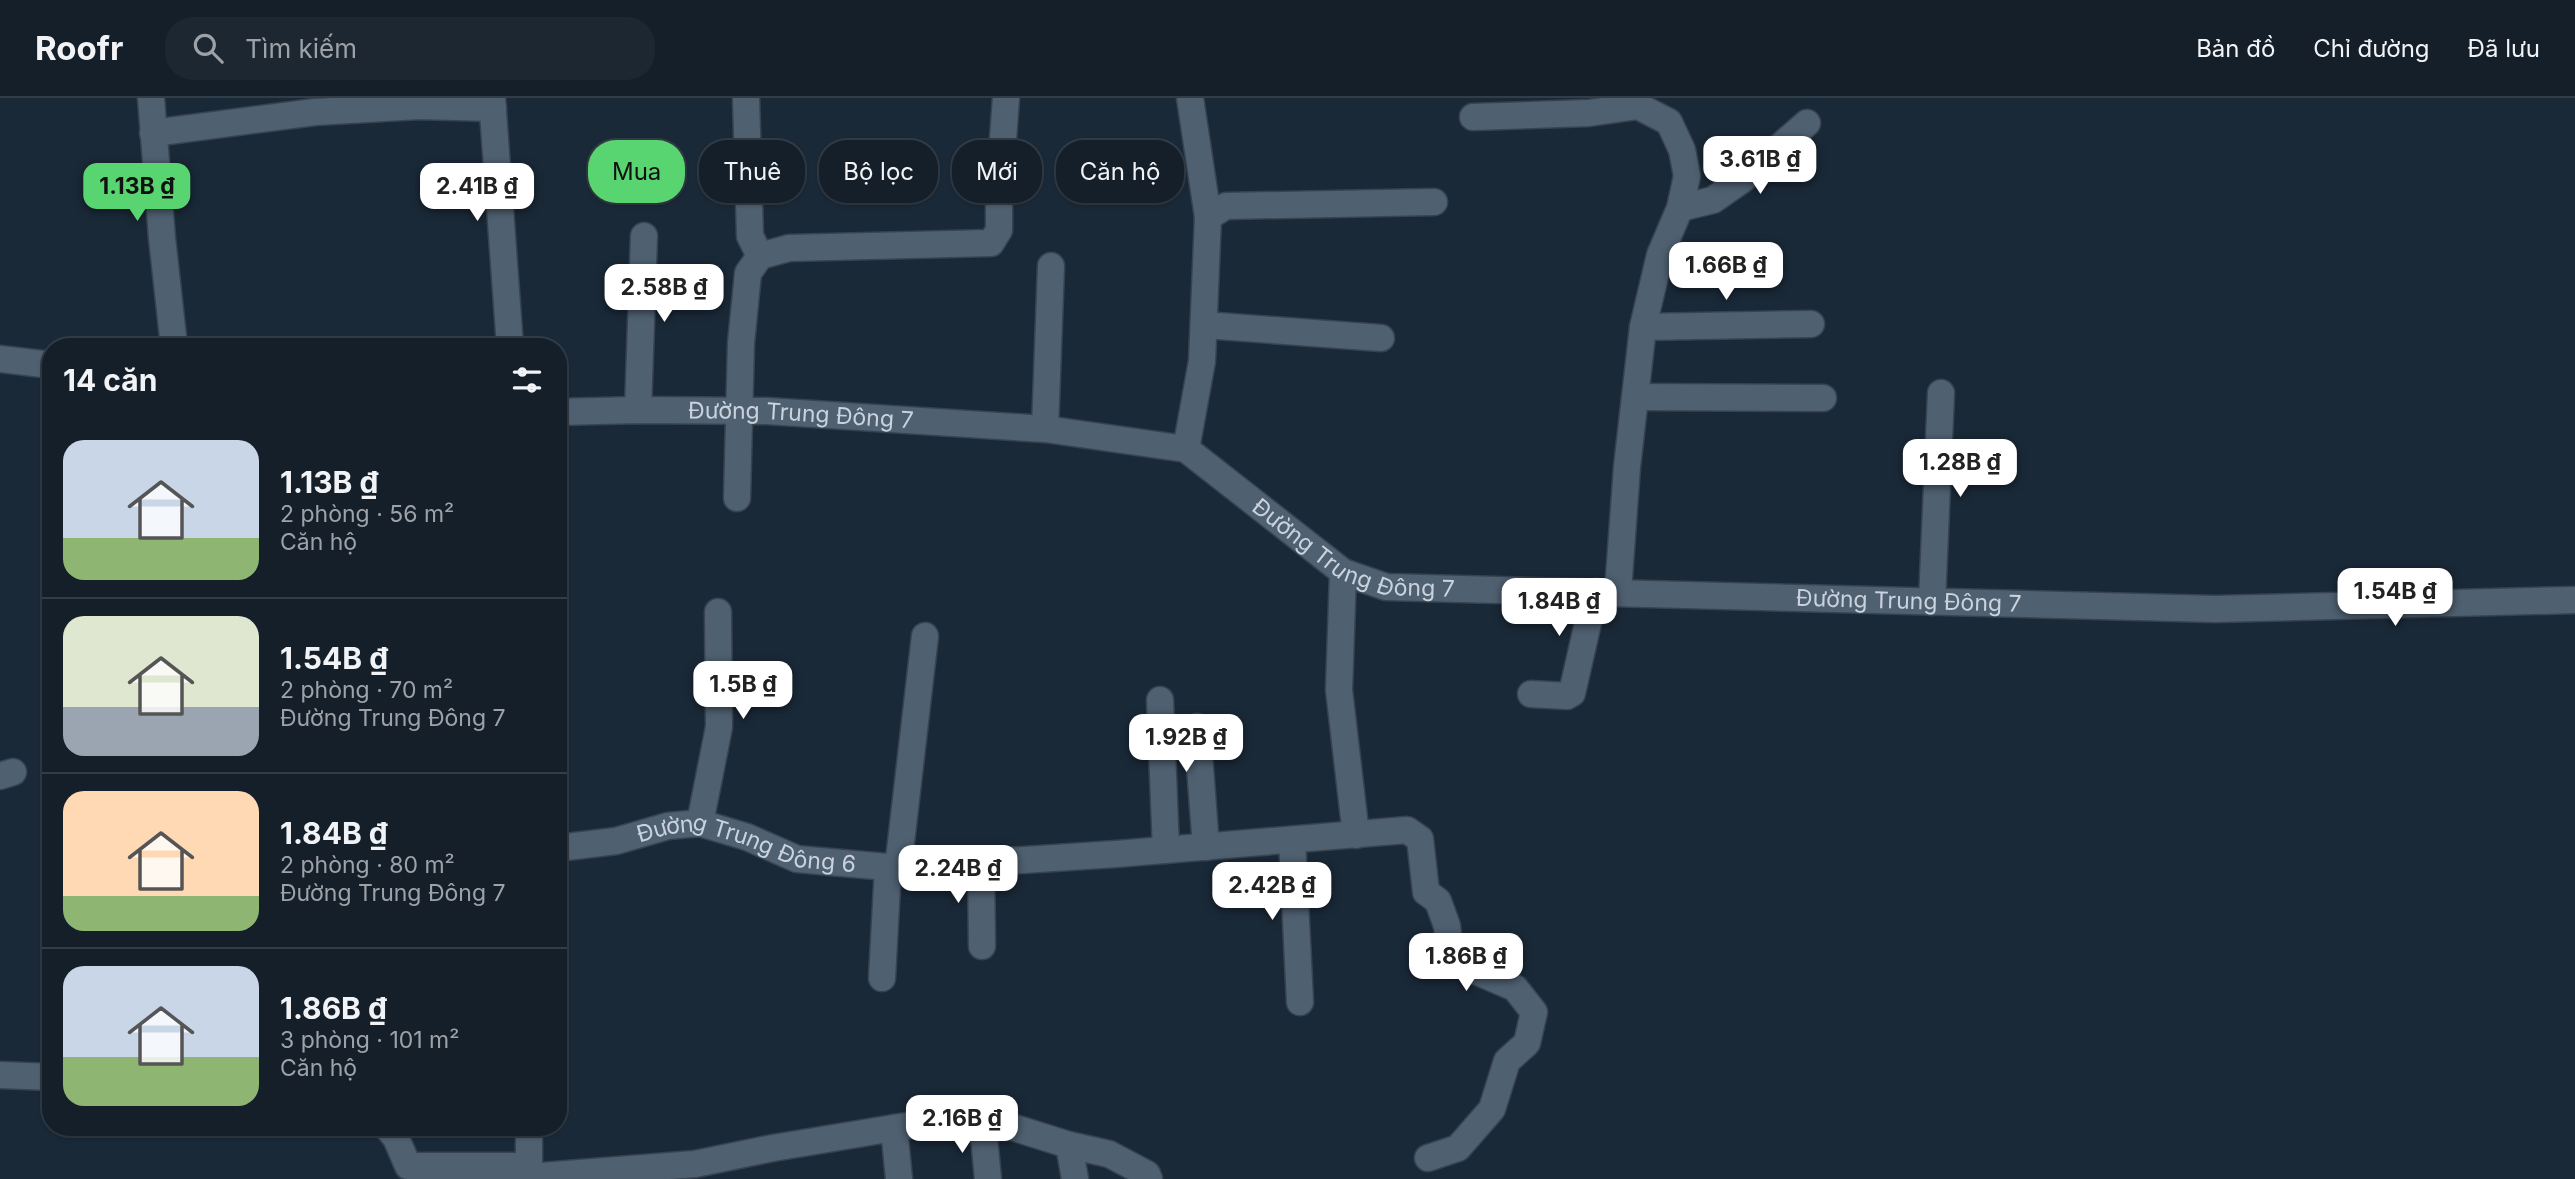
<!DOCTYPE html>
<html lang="vi">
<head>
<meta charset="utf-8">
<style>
  body { margin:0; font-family:Inter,sans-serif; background:#1d2732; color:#f1f3f6; height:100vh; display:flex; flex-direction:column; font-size:26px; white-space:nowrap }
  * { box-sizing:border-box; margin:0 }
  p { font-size:23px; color:#9da2a8 }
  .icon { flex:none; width:38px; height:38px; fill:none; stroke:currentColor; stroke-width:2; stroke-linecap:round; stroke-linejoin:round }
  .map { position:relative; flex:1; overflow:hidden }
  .details { position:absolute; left:42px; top:240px; width:525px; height:798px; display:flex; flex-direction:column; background:#141f2a; border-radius:28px; box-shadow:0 2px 5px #0004,0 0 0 2px #333d47 }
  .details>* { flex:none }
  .banner { position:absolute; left:588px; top:42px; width:665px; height:63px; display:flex; gap:14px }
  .price { position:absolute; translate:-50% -60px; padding:0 16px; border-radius:14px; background:#fff; color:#222; font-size:23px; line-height:46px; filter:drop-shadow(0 2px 4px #0008) }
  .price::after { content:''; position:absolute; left:50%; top:42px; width:21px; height:16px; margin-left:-10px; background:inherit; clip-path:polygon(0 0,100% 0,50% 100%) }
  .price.active { background:#58d570; color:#111 }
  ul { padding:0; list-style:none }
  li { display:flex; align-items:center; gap:21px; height:175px; padding:0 21px }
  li+li { border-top:2px solid #333d47 }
  li span { display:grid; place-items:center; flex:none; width:196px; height:140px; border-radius:21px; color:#555 }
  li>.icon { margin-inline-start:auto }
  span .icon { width:84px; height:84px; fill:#fffc; stroke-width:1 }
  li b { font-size:30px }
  h2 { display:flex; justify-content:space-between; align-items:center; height:84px; padding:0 21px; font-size:30px }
  .pill { padding:0 24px; border-radius:28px; background:#141f2a; box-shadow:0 2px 5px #0004,0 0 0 2px #333d47; font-size:24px; line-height:63px }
  .pill.active { background:#58d570; color:#111 }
  header { display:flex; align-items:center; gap:42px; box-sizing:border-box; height:98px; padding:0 35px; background:#141f2a; border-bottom:2px solid #333d47 }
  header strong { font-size:33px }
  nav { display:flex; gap:38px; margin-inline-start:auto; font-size:24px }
  .search { width:490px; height:63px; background:#1d2732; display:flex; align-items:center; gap:18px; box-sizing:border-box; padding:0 24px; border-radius:28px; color:#9da2a8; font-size:26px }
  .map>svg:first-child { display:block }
</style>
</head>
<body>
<header>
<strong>Roofr</strong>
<div class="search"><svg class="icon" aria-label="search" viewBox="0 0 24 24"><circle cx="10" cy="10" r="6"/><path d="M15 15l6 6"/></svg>Tìm kiếm</div>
<nav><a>Bản đồ</a><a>Chỉ đường</a><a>Đã lưu</a></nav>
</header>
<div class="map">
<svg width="2575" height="1081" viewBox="0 0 2575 1081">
  <rect width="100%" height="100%" fill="#1a2938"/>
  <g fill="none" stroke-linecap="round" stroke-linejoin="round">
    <defs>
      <g id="minor">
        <polyline points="151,0 162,140 174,248"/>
        <polyline points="492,0 510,248"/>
        <polyline points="746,0 750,138 760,158"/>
        <polyline points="1473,19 1589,15 1638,8 1669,24 1682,52 1687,78 1680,110 1660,157 1643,229 1627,369 1618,493"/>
        <polyline points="153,35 315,14 419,8 493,10"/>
        <polyline points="1680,110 1713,102 1743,81 1807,25"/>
        <polyline points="1208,119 1226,108 1434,104"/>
        <polyline points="1204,227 1381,240"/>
        <polyline points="1643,229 1811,226"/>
        <polyline points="0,261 51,267"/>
        <polyline points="1635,299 1823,300"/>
        <polyline points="638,312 644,138"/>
        <path id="s1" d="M558 314 638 312 767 313 1045 331 1186 351 1343 474 1386 489 2215 511 2575 502"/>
        <polyline points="1045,331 1051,168"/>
        <polyline points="1186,351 1202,263 1208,119 1190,0"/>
        <polyline points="737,400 741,245 748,175 760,158 789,150 991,145 999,132 999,95 1006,0"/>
        <polyline points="1343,474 1339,592 1356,737"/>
        <polyline points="1932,504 1941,295"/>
        <polyline points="1531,596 1567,598 1572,595 1595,494"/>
        <polyline points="1160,602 1166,752"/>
        <polyline points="1197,629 1206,749"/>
        <polyline points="0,678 13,674"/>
        <polyline points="700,725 719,629 718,514"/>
        <polyline points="1292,742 1300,904"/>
        <path id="s2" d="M558 750 616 743 668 728 700 725 747 739 797 761 898 770 1116 756 1407 732 1420 741 1426 794 1438 803 1447 828 1450 853 1457 865 1515 890 1534 914 1527 945 1507 963 1492 1011 1458 1050 1428 1060"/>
        <polyline points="981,765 982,848"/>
        <polyline points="898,770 925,538"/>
        <polyline points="882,880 888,769"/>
        <polyline points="0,977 51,979"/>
        <polyline points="387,1029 396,1040 408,1068 528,1068"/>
        <polyline points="529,1029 529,1081"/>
        <polyline points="983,1029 988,1081"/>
        <polyline points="894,1030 899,1081"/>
        <polyline points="1069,1047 1075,1081"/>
        <polyline points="529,1079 695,1066 773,1050 912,1027 1012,1029 1069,1047 1109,1056 1147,1076 1149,1081"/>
      </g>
    </defs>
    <!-- minor casing -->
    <use href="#minor" stroke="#374350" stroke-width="29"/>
    <!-- minor -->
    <use href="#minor" stroke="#4f6071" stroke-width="26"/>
  </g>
  <g text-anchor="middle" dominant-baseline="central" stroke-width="5" stroke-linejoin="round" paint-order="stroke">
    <!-- street labels -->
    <g font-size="23" fill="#cad3dd" stroke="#0a1117">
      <text stroke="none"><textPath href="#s1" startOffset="243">Đường Trung Đông 7</textPath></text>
      <text stroke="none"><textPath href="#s1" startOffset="831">Đường Trung Đông 7</textPath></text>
      <text stroke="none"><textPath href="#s1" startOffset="1398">Đường Trung Đông 7</textPath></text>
      <text stroke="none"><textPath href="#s2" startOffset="194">Đường Trung Đông 6</textPath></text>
    </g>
  </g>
</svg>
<b class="price" style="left:1760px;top:98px">3.61B ₫</b>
<b class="price active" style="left:137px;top:125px">1.13B ₫</b>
<b class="price" style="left:477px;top:125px">2.41B ₫</b>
<b class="price" style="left:1726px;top:204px">1.66B ₫</b>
<b class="price" style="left:664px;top:226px">2.58B ₫</b>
<b class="price" style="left:1960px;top:401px">1.28B ₫</b>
<b class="price" style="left:2395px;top:530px">1.54B ₫</b>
<b class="price" style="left:1559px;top:540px">1.84B ₫</b>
<b class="price" style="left:743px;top:623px">1.5B ₫</b>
<b class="price" style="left:1186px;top:676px">1.92B ₫</b>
<b class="price" style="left:958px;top:807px">2.24B ₫</b>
<b class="price" style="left:1272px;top:824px">2.42B ₫</b>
<b class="price" style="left:1466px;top:895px">1.86B ₫</b>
<b class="price" style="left:962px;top:1057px">2.16B ₫</b>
<div class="banner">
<a class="pill active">Mua</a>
<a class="pill">Thuê</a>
<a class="pill">Bộ lọc</a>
<a class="pill">Mới</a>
<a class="pill">Căn hộ</a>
</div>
<section class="details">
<h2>14 căn<svg class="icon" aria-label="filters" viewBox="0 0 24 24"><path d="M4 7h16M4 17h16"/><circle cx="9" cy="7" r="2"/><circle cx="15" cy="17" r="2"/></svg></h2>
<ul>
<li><span style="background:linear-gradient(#c9d6e8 70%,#8fb573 0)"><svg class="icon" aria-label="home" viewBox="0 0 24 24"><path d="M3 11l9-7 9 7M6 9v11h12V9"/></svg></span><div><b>1.13B ₫</b><p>2 phòng · 56 m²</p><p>Căn hộ</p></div></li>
<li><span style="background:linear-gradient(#dfe7d0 65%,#9aa5b1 0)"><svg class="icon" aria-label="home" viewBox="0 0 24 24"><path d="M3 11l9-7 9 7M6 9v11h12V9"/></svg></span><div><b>1.54B ₫</b><p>2 phòng · 70 m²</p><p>Đường Trung Đông 7</p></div></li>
<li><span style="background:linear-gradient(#ffd9b3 75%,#8fb573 0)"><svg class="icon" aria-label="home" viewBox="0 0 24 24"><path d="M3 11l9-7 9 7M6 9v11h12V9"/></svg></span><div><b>1.84B ₫</b><p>2 phòng · 80 m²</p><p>Đường Trung Đông 7</p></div></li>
<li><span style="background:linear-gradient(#c9d6e8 65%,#8fb573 0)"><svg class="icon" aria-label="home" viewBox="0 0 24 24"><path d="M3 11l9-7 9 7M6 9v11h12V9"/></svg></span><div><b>1.86B ₫</b><p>3 phòng · 101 m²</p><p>Căn hộ</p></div></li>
</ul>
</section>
</div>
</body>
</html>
